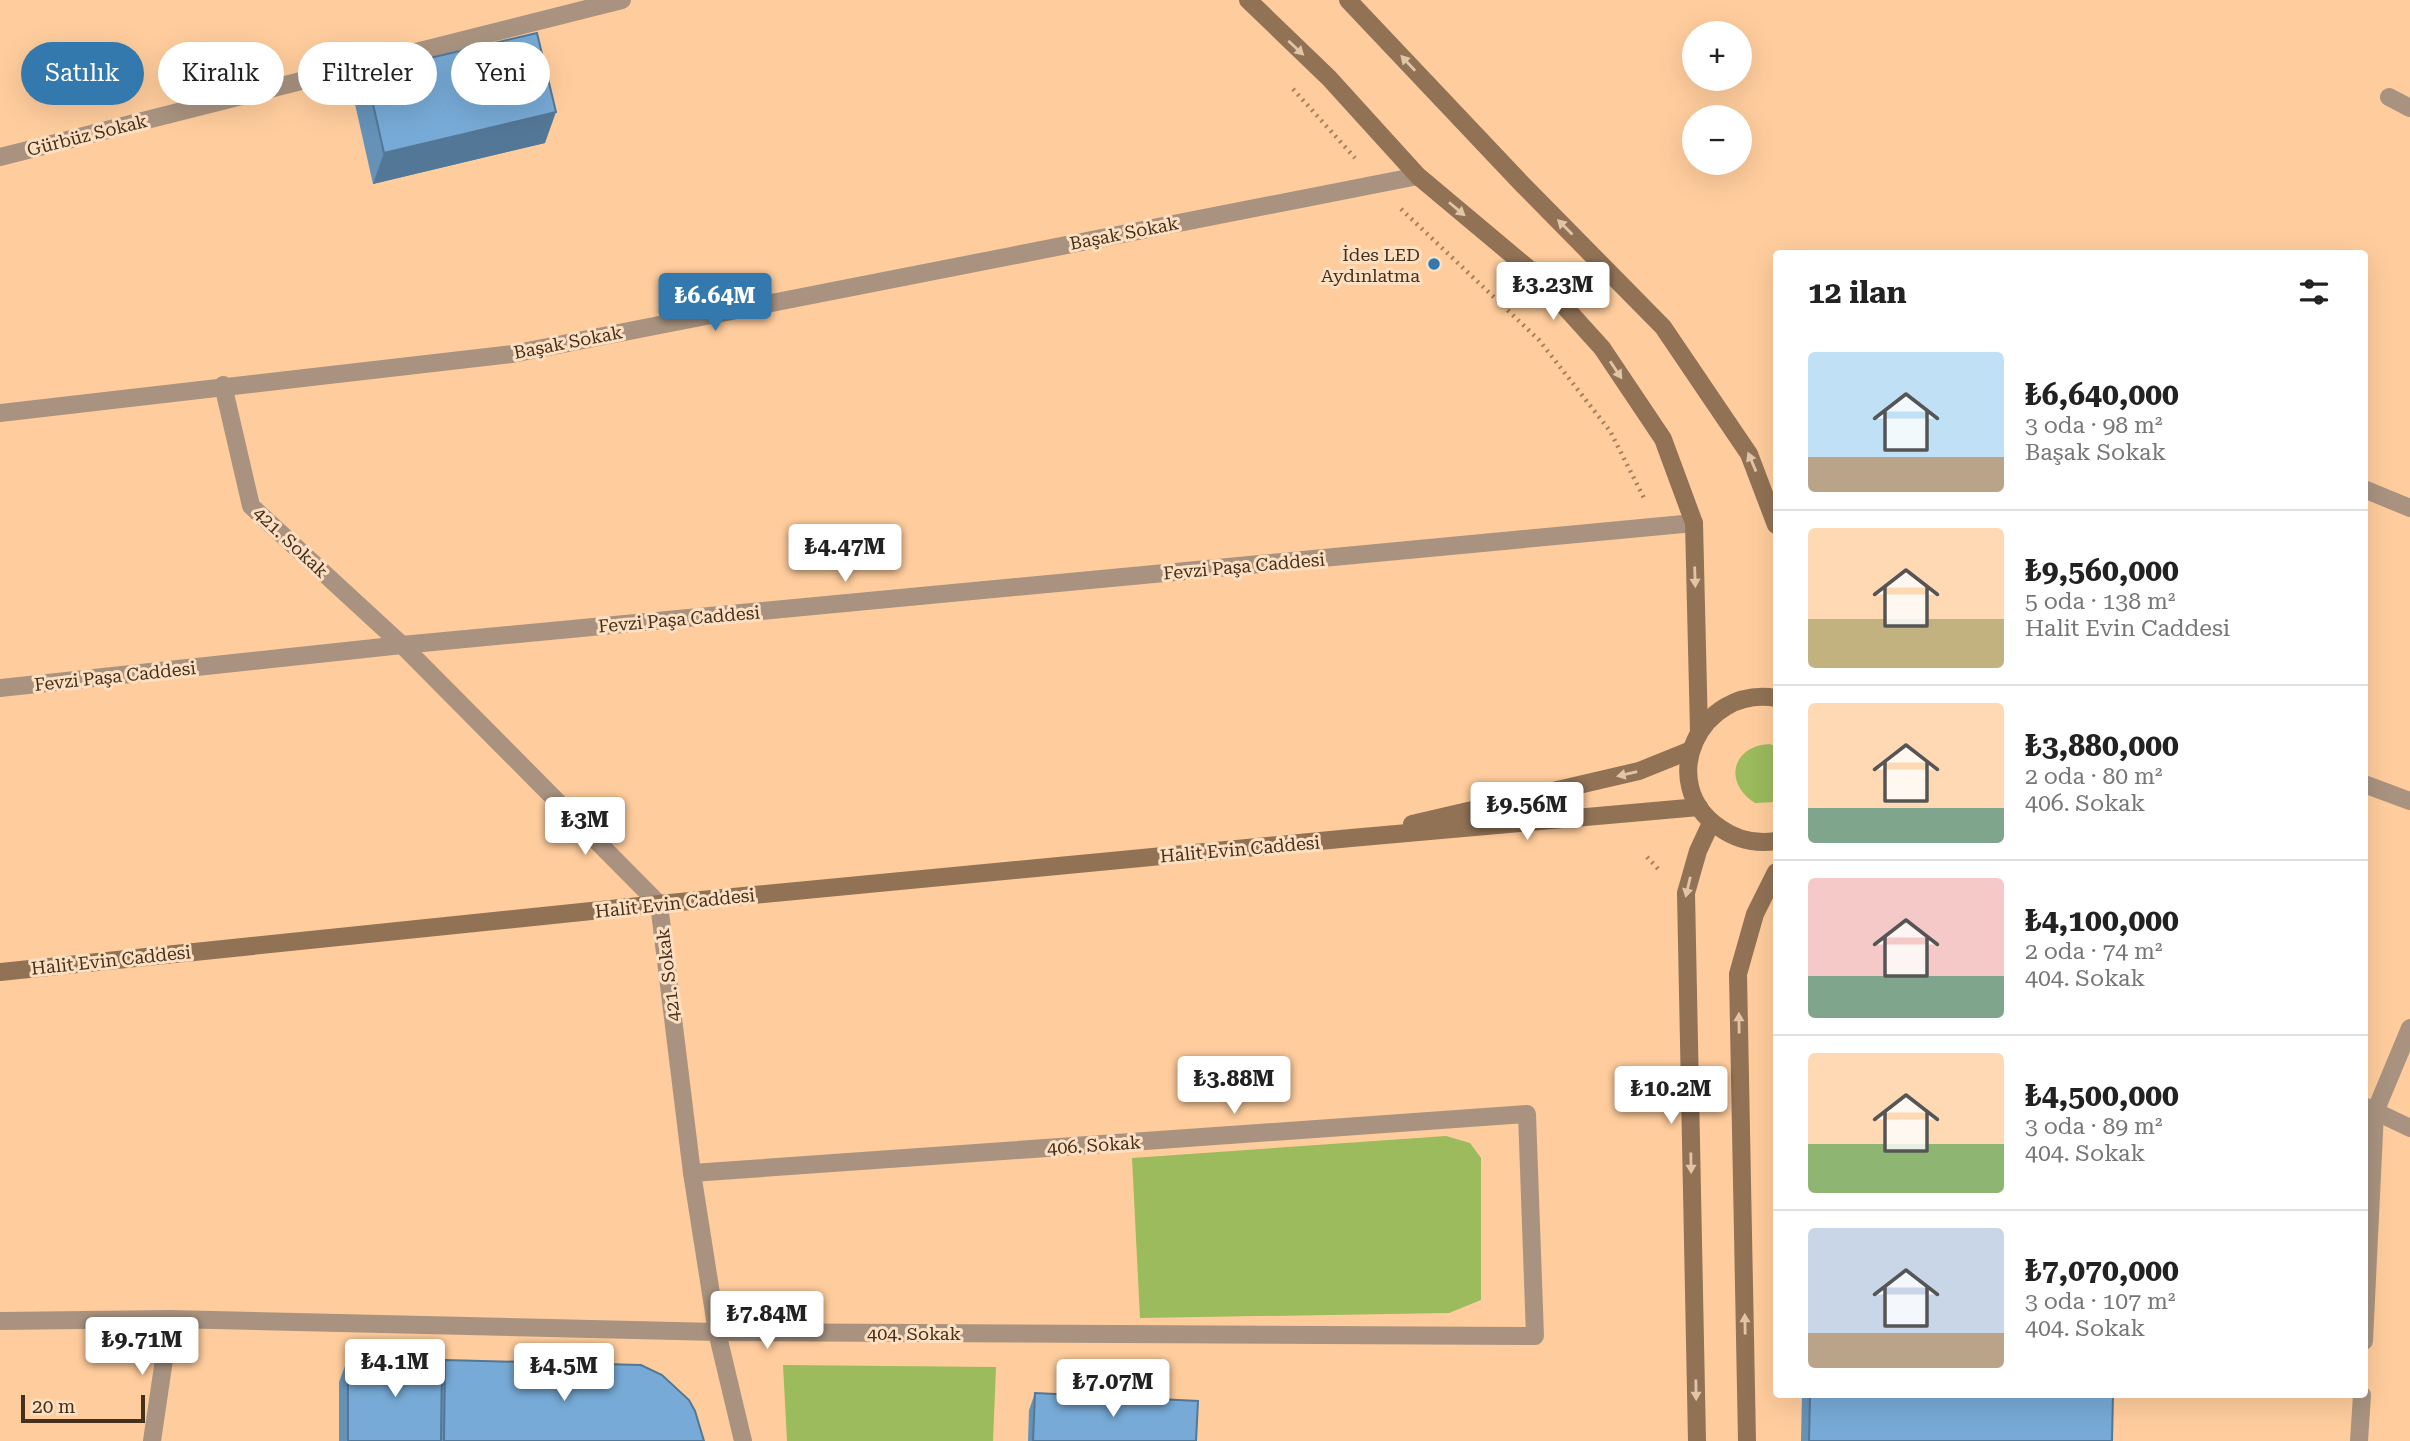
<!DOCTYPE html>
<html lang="tr">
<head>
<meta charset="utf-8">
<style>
  body { margin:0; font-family:"Roboto Serif",serif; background:#f2f2f2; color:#222; height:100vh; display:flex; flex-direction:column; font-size:26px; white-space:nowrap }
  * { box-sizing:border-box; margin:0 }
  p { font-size:23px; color:#767676 }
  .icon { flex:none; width:38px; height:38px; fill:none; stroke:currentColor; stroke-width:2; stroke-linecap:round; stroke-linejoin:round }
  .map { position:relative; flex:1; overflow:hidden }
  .side { position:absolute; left:1773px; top:250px; width:595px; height:1148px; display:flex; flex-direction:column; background:#fff; border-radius:7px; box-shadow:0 7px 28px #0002 }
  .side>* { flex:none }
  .top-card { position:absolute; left:21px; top:42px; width:665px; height:63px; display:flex; gap:14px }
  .buttons { position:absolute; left:1682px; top:21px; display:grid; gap:14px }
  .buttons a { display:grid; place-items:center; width:70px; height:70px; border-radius:50%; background:#fff; box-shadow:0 7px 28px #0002; font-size:35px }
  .scale { position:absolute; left:21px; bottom:18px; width:124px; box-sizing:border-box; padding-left:7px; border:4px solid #44301d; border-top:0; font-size:19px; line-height:24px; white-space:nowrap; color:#44301d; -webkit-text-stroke:5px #fddfc2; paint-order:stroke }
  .price { position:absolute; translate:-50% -60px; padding:0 16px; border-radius:7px; background:#fff; color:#222; font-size:23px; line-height:46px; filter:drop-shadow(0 2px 4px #0008) }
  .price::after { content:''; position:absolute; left:50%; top:42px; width:21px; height:16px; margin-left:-10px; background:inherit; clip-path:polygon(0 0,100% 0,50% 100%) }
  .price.active { background:#3479ae; color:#fff }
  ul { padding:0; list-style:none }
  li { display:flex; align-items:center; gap:21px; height:175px; padding:0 35px }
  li+li { border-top:2px solid #e0e0e0 }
  li span { display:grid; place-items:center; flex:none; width:196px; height:140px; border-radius:7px; color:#555 }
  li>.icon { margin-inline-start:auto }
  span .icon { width:84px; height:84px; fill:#fffc; stroke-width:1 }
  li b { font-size:30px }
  h2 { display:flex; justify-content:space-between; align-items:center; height:84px; padding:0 35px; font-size:30px }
  .pill { padding:0 24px; border-radius:32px; background:#fff; box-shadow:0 7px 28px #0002; font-size:24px; line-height:63px }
  .pill.active { background:#3479ae; color:#fff }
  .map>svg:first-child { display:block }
</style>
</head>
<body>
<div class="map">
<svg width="2410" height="1441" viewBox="0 0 2410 1441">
  <rect width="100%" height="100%" fill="#ffcd9d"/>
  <!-- green -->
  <g fill="#9bbb5d">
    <path d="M1769 744 1776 746V802L1755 803C1723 783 1732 746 1769 744Z"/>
    <polygon points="1446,1136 1470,1143 1481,1158 1481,1300 1449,1313 1140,1318 1132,1158"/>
    <polygon points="783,1365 996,1367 993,1441 787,1441"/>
  </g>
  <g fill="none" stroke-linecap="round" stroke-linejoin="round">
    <!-- path -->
    <g stroke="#a4815f" stroke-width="4.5" stroke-dasharray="2 5" stroke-linecap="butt">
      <polyline points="1293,89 1355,158"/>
      <polyline points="1401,209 1539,340 1610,431 1645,500"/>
      <polyline points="1647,857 1661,872"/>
      <polyline points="1069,1400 1070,1369"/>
    </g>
    <!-- minor -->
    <g stroke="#a99380" stroke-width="18">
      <polyline points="2389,97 2410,108"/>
      <polyline points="0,157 622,0"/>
      <polyline points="223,385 251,506 402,645 659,904 692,1173 717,1332 743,1441"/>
      <polyline points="0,413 512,354 1418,176"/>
      <polyline points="2364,489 2410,508"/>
      <polyline points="0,688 402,645 1694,523"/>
      <polyline points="2364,784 2410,801"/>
      <polyline points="0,1321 170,1319 717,1332 1535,1336 1527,1114 692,1173"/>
      <polyline points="2364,1341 2375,1112 2410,1028"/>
      <polyline points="152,1441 170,1319"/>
      <polyline points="2359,1441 2362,1395"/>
    </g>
    <!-- tertiary -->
    <polyline stroke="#a99380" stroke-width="18" points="2364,1106 2410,1128"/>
    <!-- secondary -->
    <g stroke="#917255" stroke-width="18">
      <polyline points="1248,0 1329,78 1418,176 1535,274 1602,348 1663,439 1694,523 1699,731"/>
      <polyline points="1348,0 1523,185 1663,327 1749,454 1776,525"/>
      <path d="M1776 698C1700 685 1654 784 1720 828 1737 840 1756 844 1776 841"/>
      <polyline points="1412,824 1639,771 1691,750"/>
      <polyline points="0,972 659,904 1351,838 1699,807"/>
      <polyline points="1697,1441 1686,893 1698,851 1711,823"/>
      <polyline points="1747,1441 1738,974 1755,914 1776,872"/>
    </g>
  </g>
  <!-- wall -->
  <g fill="#6692b8">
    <polygon points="366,73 545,143 373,184 355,104"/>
    <polygon points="348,1358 442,1368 445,1360 704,1441 339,1441 339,1382"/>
    <polygon points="1035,1393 1196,1441 1028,1441 1029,1410"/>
    <polygon points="1802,1395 2113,1395 2112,1441 1801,1441"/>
  </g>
  <!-- shaded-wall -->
  <polygon fill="#537796" points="556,112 545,143 373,184 384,153"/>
  <!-- building -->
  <g fill="#77aad6" stroke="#537796" stroke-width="2">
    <polygon points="537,33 556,112 384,153 366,73"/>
    <polygon points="348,1358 442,1358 441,1441 348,1441"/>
    <polygon points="445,1360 641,1365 662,1375 689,1400 695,1411 704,1441 444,1441"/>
    <polygon points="1035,1393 1198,1401 1196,1441 1033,1441"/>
    <polygon points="1810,1395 2113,1395 2112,1441 1809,1441"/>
  </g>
  <!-- one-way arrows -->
  <defs><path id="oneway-solid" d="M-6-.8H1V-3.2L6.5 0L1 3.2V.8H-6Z" transform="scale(1.75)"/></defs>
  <g fill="#e2c4a7">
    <use href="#oneway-solid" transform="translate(1296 48) rotate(43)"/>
    <use href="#oneway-solid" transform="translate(1408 63) rotate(-133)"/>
    <use href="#oneway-solid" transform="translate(1457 209) rotate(40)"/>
    <use href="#oneway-solid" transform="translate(1565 227) rotate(-135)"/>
    <use href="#oneway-solid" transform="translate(1616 370) rotate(56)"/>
    <use href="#oneway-solid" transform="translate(1752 462) rotate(-113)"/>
    <use href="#oneway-solid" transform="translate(1695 577) rotate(88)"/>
    <use href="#oneway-solid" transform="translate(1627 774) rotate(167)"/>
    <use href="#oneway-solid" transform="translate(1688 887) rotate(103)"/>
    <use href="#oneway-solid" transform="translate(1739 1023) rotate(-91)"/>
    <use href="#oneway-solid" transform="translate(1691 1163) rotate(89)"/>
    <use href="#oneway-solid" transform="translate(1745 1324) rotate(-91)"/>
    <use href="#oneway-solid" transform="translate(1696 1390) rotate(89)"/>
  </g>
  <!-- markers -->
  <circle fill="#3479ae" stroke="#fddfc2" stroke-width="2.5" cx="1434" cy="264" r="7"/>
  <g text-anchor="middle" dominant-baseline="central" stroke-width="6" stroke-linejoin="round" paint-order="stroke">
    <!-- street labels -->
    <g font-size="18" fill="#44301d" stroke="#fddfc2">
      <text transform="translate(87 135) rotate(-14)">Gürbüz Sokak</text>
      <text transform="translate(1124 233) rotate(-11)">Başak Sokak</text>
      <text transform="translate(568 342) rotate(-11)">Başak Sokak</text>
      <text transform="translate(291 542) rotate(43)">421. Sokak</text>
      <text transform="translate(1244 566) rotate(-5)">Fevzi Paşa Caddesi</text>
      <text transform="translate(679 619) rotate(-5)">Fevzi Paşa Caddesi</text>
      <text transform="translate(115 676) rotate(-6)">Fevzi Paşa Caddesi</text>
      <text transform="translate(1240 849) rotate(-5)">Halit Evin Caddesi</text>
      <text transform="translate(675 903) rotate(-6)">Halit Evin Caddesi</text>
      <text transform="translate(111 960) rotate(-6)">Halit Evin Caddesi</text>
      <text transform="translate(668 975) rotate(-97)">421. Sokak</text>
      <text transform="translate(1094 1145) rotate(-4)">406. Sokak</text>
      <text x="914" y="1333">404. Sokak</text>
    </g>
    <!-- poi labels -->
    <g font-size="18" fill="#44301d" stroke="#fddfc2" text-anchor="end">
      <text x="1420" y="254">İdes LED<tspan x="1420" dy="21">Aydınlatma</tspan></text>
    </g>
  </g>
</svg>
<div class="buttons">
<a>+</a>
<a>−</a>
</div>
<div class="scale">20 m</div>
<b class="price" style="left:1553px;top:322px">₺3.23M</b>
<b class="price active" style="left:715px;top:333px">₺6.64M</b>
<b class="price" style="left:845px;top:584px">₺4.47M</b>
<b class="price" style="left:1527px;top:842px">₺9.56M</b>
<b class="price" style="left:585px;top:857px">₺3M</b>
<b class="price" style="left:1234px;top:1116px">₺3.88M</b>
<b class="price" style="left:1671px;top:1126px">₺10.2M</b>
<b class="price" style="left:767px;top:1351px">₺7.84M</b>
<b class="price" style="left:142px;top:1377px">₺9.71M</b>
<b class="price" style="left:395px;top:1399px">₺4.1M</b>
<b class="price" style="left:564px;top:1403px">₺4.5M</b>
<b class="price" style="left:1113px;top:1419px">₺7.07M</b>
<div class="top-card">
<a class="pill active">Satılık</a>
<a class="pill">Kiralık</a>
<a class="pill">Filtreler</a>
<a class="pill">Yeni</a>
</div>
<section class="side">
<h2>12 ilan<svg class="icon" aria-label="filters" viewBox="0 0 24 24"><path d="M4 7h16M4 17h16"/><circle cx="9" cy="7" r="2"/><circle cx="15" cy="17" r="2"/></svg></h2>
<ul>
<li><span style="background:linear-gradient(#bfe0f5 75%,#b9a48a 0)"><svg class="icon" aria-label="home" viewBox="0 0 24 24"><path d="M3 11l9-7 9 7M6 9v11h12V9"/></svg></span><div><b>₺6,640,000</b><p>3 oda · 98 m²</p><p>Başak Sokak</p></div></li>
<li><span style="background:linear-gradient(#ffd9b3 65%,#c2b280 0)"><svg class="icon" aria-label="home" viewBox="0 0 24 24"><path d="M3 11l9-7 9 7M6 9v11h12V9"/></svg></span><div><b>₺9,560,000</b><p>5 oda · 138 m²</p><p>Halit Evin Caddesi</p></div></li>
<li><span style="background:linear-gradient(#ffd9b3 75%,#7fa58c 0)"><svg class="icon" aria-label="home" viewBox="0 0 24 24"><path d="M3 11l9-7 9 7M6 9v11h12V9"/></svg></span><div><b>₺3,880,000</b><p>2 oda · 80 m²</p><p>406. Sokak</p></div></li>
<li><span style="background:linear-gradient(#f6c9c9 70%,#7fa58c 0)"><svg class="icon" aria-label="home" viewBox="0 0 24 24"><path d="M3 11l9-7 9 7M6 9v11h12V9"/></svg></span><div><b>₺4,100,000</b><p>2 oda · 74 m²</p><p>404. Sokak</p></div></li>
<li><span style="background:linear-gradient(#ffd9b3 65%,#8fb573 0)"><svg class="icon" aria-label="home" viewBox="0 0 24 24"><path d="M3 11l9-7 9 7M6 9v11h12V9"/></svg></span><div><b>₺4,500,000</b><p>3 oda · 89 m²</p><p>404. Sokak</p></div></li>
<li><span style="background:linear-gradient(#c9d6e8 75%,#b9a48a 0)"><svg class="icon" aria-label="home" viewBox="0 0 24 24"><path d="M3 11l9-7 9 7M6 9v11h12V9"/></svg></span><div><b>₺7,070,000</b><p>3 oda · 107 m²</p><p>404. Sokak</p></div></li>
</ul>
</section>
</div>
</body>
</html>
